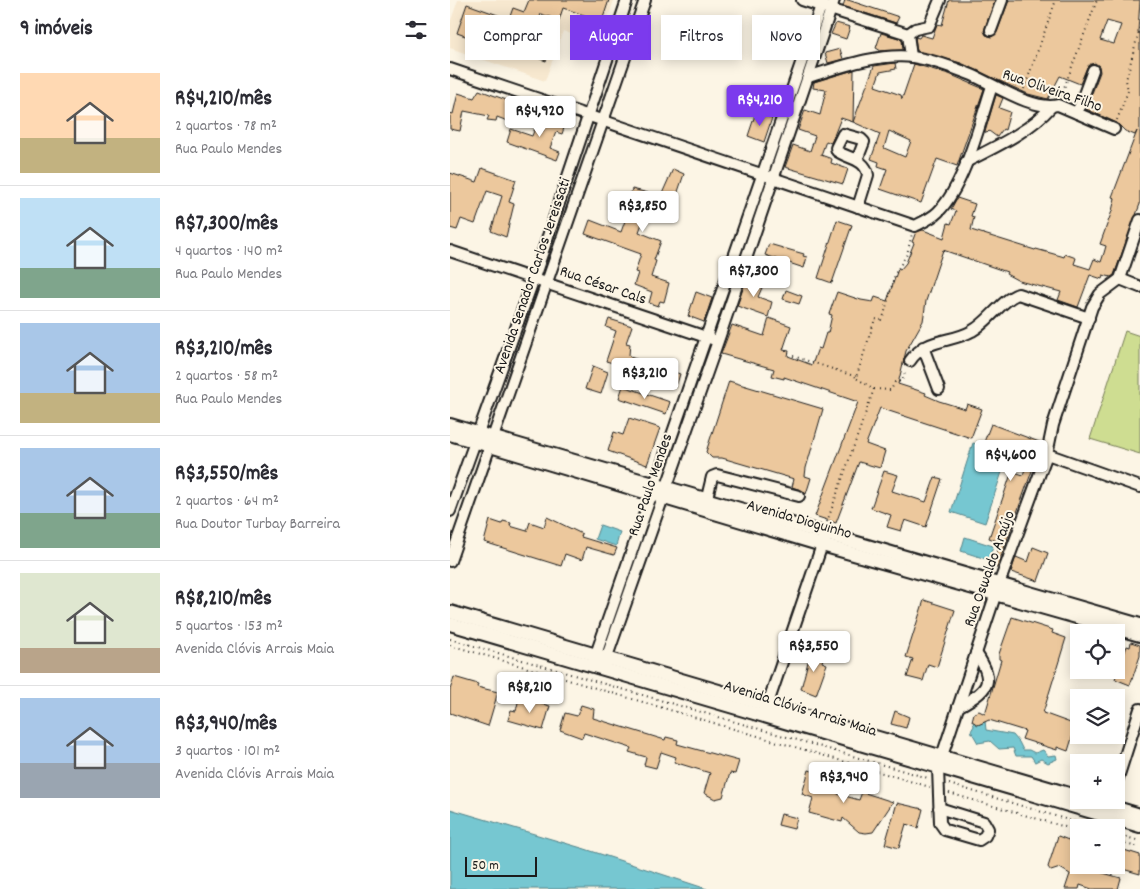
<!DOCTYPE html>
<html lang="pt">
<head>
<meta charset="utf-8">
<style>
  body { margin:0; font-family:Dekko,sans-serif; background:#f7f7f7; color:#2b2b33; height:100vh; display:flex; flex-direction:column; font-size:19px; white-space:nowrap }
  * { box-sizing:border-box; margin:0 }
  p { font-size:16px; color:#7c7c81 }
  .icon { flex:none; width:28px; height:28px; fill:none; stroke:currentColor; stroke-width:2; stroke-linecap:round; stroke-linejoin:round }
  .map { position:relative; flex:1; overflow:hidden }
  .details { display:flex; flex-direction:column; background:#fff; width:450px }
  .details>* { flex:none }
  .guide { position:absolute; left:15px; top:15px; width:475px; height:45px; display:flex; gap:10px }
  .tools { position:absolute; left:620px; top:624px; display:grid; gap:10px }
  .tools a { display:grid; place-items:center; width:55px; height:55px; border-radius:0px; background:#fff; box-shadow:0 2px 12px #0003; font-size:25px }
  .scale { position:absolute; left:15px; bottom:12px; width:72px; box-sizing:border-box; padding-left:5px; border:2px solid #1c1c1c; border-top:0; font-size:14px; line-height:18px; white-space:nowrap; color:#1c1c1c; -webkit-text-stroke:4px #fcf5e5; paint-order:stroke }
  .price { position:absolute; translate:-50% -42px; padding:0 11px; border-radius:5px; background:#fff; color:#222; font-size:16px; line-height:32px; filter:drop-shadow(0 1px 2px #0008) }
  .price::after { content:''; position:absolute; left:50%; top:30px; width:15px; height:11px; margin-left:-8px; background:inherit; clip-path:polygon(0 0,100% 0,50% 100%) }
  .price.current { background:#7c3aed; color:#fff }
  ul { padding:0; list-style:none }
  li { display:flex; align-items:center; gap:15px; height:125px; padding:0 20px }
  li+li { border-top:1px solid #e1e1e2 }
  li span { display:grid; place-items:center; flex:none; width:140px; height:100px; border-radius:0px; color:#555 }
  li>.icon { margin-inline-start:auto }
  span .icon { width:60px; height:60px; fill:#fffc; stroke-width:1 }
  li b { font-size:21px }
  h2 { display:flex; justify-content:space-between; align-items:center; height:60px; padding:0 20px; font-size:21px }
  .chip { padding:0 18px; border-radius:0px; background:#fff; box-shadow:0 2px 12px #0003; font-size:18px; line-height:45px }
  .chip.current { background:#7c3aed; color:#fff }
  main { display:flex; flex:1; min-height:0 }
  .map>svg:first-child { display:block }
</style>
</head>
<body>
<main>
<section class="details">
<h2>9 imóveis<svg class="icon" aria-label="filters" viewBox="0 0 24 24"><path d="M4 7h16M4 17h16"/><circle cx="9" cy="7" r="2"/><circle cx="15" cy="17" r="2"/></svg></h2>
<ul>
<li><span style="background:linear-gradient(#ffd9b3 65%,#c2b280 0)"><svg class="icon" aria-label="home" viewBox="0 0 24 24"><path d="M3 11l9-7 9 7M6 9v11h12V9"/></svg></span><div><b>R$4,210/mês</b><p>2 quartos · 78 m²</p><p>Rua Paulo Mendes</p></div></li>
<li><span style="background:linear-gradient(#bfe0f5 70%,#7fa58c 0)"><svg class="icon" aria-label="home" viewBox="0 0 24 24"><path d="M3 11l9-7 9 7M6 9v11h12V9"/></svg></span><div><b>R$7,300/mês</b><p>4 quartos · 140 m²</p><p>Rua Paulo Mendes</p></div></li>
<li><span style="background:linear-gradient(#a9c7e8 70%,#c2b280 0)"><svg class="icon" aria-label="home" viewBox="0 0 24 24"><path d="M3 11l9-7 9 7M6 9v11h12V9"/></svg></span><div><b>R$3,210/mês</b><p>2 quartos · 58 m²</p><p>Rua Paulo Mendes</p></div></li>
<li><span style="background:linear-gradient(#a9c7e8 65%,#7fa58c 0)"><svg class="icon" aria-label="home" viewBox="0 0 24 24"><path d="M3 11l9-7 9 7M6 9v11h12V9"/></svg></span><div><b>R$3,550/mês</b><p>2 quartos · 64 m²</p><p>Rua Doutor Turbay Barreira</p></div></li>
<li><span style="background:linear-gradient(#dfe7d0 75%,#b9a48a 0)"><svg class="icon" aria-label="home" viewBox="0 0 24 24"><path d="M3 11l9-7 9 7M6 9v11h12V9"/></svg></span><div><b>R$8,210/mês</b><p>5 quartos · 153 m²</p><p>Avenida Clóvis Arrais Maia</p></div></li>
<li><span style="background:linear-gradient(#a9c7e8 65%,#9aa5b1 0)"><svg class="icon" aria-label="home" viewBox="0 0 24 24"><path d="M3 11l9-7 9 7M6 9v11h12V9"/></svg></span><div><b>R$3,940/mês</b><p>3 quartos · 101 m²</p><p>Avenida Clóvis Arrais Maia</p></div></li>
</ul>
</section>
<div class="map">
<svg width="690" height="889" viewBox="0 0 690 889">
  <rect width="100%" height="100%" fill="#fcf5e5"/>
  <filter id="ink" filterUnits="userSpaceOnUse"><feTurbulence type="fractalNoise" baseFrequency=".02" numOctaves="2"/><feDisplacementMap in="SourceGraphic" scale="10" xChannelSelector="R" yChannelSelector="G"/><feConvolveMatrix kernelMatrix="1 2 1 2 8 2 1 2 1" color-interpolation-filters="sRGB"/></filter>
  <g filter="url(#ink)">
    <!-- built -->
    <polygon fill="#f7e8cf" points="8,0 164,0 149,44 113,31 95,81 0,48 0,23"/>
    <!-- green -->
    <polygon fill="#cedd91" stroke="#757c56" points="675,331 690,336 690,454 640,439"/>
    <!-- water -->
    <g fill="#76c7d1" stroke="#528389">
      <polygon points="523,443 558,454 535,523 501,512"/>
      <polygon points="150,525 170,532 166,546 145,539"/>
      <polygon points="515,537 543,546 539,560 511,551"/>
      <polygon points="535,721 536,730 563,735 569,742 573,750 579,750 585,753 593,750 598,756 606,755 607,759 598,763 591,759 585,762 581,756 566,756 563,748 549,749 540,741 528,743 521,731 524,726 523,722"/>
      <polygon points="0,809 135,849 257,889 0,889"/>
    </g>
    <!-- building -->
    <g fill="#ecc89d" stroke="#1c1c1c" fill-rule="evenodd">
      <polygon points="79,0 159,0 152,21 113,8 109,20 91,14 86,28 106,35 96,61 44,42 43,46 7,33 17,4 59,19 63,8 74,12"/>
      <polygon points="395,0 398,0 449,17 446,23 393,6"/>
      <path d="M499 0H545L534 31 536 35 542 37 547 32 559 0H690L688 32 690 33V204L664 275 661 277 653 275 652 279 640 275 628 307 608 300 611 292 569 281 556 274 557 272 493 250 476 301 473 321 456 351 448 384 476 393 475 395 489 401 515 409 517 404 532 409 521 438 430 408 416 444 435 451 430 468 409 462 386 523 365 516 408 402 334 377V379L322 376 324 369 271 354 282 325 314 336 319 318 341 326 333 350 339 351 338 356 362 365 368 348 371 349 376 333H378L382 315 379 314 387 292 411 300 423 302 425 297 437 301 448 269 450 270 456 263 464 243 462 242 466 232 473 230 494 238 498 223 501 224 506 211 501 209 507 198 525 204 521 216 524 217 521 230 585 250 586 249 611 256 614 257 615 254 626 258 624 264 640 269 644 259 651 262 654 253 656 246 650 244 662 211 665 198 662 197 687 131 685 135 675 131 667 123 636 109 650 72 649 66 645 63 637 67 630 84 610 76 598 99 578 94 511 63 467 51 465 37 469 38 471 35 482 38 487 24 492 25ZM657 21 671 25 664 44 650 40Z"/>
      <polygon points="386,23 400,27 396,39 381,34"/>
      <polygon points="431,33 452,39 453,50 431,51 426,48"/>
      <polygon points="390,49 393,59 378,63 375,53"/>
      <path d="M445 63 446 69 430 72 425 86 451 95 452 99 464 64 499 74 534 89 507 166 487 159 471 203 430 189 437 169 428 166 429 162 421 159 430 134 403 122 424 66ZM439 131 461 141 455 157 434 148Z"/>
      <polygon points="404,70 403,122 391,118 381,143 376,141 371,155 382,159 381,163 398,169 393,184 335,167 343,145 360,151 365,136 348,130 355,110 370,115 376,90 363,88 364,82"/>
      <polygon points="29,90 70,105 63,123 47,117 46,121 37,120 39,116 14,111 10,131 0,129 0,113 3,114 8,93 24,98"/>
      <polygon points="546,95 553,98 549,108 560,112 555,130 553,129 547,137 539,131 537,133 535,132"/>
      <polygon points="306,112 322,118 314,142 298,136"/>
      <polygon points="98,116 116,122 112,134 106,132 100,148 110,152 107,160 57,142 61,129 82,136 85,128 93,131"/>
      <polygon points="32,168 66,180 59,202 64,204 56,237 41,231 52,196 37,191 25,224 11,219 7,230 0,228 0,173 27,182"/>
      <polygon points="223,169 234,174 218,221 195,215 189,232 211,241 204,260 206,261 201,277 219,283 214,302 210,301 208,306 199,303 202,292 184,285 188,273 185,272 191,254 135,234 140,220 171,232 182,201 178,200 182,189 211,196"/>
      <polygon points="387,220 402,225 382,283 368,278"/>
      <polygon points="319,244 354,254 353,256 357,257 354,268 315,255"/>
      <polygon points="297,277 314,283 308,297 322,302 318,317 287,306"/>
      <polygon points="336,290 352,296 349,304 333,299"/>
      <polygon points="246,292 262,298 254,322 238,316"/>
      <polygon points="159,319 182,326 176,343 180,344 179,355 180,357 230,374 226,387 178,371 179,368 156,361 166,331 156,327"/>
      <polygon points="143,366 158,372 151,394 135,389"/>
      <polygon points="279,381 373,409 356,468 355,476 361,478 356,494 351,490 342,487 344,479 272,458 262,458 256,452"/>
      <polygon points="173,386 220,402 216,414 169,398"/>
      <polygon points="179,418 210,428 197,465 158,451 164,432 173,435"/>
      <polygon points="541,424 592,443 547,568 542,567 550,542 539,538 562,471 573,475 579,457 534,442"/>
      <polygon points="434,471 448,475 442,491 476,502 485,477 492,479 476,527 455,520 451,531 437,527 441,515 421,508"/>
      <polygon points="97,517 132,534 131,537 167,548 164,555 136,547 132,560 115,554 111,566 34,542 40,520 52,524 53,521 61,523 60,526 77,531 80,522 94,527"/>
      <polygon points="583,547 598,553 588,581 561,572 566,557 578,562"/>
      <polygon points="474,600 505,610 487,667 478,664 473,681 457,677 463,659 456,657"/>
      <polygon points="562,617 603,630 602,633 616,638 593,713 626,725 618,751 607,747 607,750 572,739 575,731 539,720 528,725 522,721 524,713 529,711 535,714 551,660 549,659 549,654"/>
      <polygon points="681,642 690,645 690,656 680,685 665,679 677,646 680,647"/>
      <polygon points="361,650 374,655 372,662 377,664 366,695 351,689"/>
      <polygon points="4,677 28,684 27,687 48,692 38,726 0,713 0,690"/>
      <polygon points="69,698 100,706 93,730 58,720 61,710 66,711"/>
      <polygon points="131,705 144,709 143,718 215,740 216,737 228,740 227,744 289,761 285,774 280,773 273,797 265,799 254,793 260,773 224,762 226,757 211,752 206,768 194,765 196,757 179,752 181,748 134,733 132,738 110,730 115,713 127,716"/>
      <polygon points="445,711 459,717 456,728 441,724"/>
      <polygon points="359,770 382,777 380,784 388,794 409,800 412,792 443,802 423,832 416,833 409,832 393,818 392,822 359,813 363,798 352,794"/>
      <polygon points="447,803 473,809 468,828 456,824 449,848 435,844"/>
      <polygon points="331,814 347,818 344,829 328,825"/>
      <polygon points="608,836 629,844 629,865 636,865 635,868 671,878 668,889 642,889 630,885 629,889 615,889 620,874 610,868 601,871 598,867"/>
      <polygon points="674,850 690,855 690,874 669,868"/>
    </g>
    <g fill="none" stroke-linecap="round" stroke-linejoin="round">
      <defs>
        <g id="minor">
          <polyline points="352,0 458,34"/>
          <polyline points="541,30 552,0"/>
          <polyline points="461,57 458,34 465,29 479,26 490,0"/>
          <path d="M0 69 465 226C473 222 482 218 488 212 515 185 530 122 542 86"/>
          <path d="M358 77C390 67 428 53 463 57 482 60 505 68 522 75 545 85 583 111 608 105L664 129"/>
          <polyline points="627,113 643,70"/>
          <path d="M407 160 414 142 411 139 393 134 386 148 387 151C398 159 415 158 418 175L408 207"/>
          <path d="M516 162C545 147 579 132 601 107"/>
          <polyline points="0,251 262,339"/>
          <polyline points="670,279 690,287"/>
          <polyline points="473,347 489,389"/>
          <path d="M460 361C475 338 501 343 522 331 539 322 551 300 568 294L639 318"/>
          <polyline points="597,454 690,487"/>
          <polyline points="255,506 262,477 267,475 349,496"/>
          <polyline points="0,511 84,278 177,0"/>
          <polyline points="0,561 195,0"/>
          <polyline points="144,660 373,0"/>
          <polyline points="154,665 268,341 384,0"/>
          <path d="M508 707C537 690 547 684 526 653"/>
          <polyline points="315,712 374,539"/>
          <polyline points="666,784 690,709"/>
          <polyline points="489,808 534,822 538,829 535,836 529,840 495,830 490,823 488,768 549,584 597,454 603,425 642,307 650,294 670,279 690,220"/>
        </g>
        <g id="major">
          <polyline points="0,425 690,625"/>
          <polyline points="0,434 372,545 690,635"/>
          <polyline points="0,612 629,797"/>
          <polyline points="0,624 690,826"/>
          <polyline points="640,800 690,815"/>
        </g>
      </defs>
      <!-- minor casing -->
      <use href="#minor" stroke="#1c1c1c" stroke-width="14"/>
      <!-- major casing -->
      <use href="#major" stroke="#1c1c1c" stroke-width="16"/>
      <!-- path -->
      <g stroke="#1c1c1c" stroke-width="2" stroke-dasharray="1 4" stroke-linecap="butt">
        <polyline points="574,89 606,0"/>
        <polyline points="611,96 647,0"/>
        <polyline points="667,120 678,91 676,80 690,27"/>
        <polyline points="343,356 407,377"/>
        <polyline points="424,389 441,390 445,382 452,381 456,370"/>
        <polyline points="377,522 424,389 406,378 425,319 431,320 434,315 445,274 457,254 462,234"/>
        <polyline points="0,639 478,778"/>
        <polyline points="0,645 480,787"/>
        <polyline points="499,784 645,828"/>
        <polyline points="499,793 629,831"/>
        <polyline points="666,834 690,841"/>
        <polyline points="666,841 690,848"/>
      </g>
      <!-- minor -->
      <use href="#minor" stroke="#fcf5e5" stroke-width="10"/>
      <!-- major -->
      <use href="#major" stroke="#fcf5e5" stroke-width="12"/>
    </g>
  </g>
  <g text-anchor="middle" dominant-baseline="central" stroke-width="4" stroke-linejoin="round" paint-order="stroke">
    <!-- street labels -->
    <g font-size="16" fill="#1c1c1c" stroke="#fcf5e5">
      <text transform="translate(602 91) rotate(19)">Rua Oliveira Filho</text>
      <text transform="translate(83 276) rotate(-71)">Avenida Senador Carlos Jereissati</text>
      <text transform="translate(153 286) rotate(19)">Rua César Cals</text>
      <text transform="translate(201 485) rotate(-71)">Rua Paulo Mendes</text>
      <text transform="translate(349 520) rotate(16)">Avenida Dioguinho</text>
      <text transform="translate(540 569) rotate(-70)">Rua Oswaldo Araújo</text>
      <text transform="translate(350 709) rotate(17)">Avenida Clóvis Arrais Maia</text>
    </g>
  </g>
</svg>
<div class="tools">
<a><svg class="icon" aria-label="locate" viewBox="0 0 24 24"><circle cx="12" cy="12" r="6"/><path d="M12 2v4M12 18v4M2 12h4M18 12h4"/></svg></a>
<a><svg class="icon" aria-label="layers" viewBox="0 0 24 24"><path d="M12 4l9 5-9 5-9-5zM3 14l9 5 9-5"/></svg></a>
<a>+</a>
<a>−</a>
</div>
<div class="scale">50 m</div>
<b class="price current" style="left:310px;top:127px">R$4,210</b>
<b class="price" style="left:90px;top:138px">R$4,920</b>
<b class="price" style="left:193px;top:233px">R$3,850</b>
<b class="price" style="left:304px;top:298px">R$7,300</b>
<b class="price" style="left:195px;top:400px">R$3,210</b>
<b class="price" style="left:561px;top:482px">R$4,600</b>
<b class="price" style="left:364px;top:673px">R$3,550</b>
<b class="price" style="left:80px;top:714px">R$8,210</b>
<b class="price" style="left:394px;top:804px">R$3,940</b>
<div class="guide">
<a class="chip">Comprar</a>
<a class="chip current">Alugar</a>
<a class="chip">Filtros</a>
<a class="chip">Novo</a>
</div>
</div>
</main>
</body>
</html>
